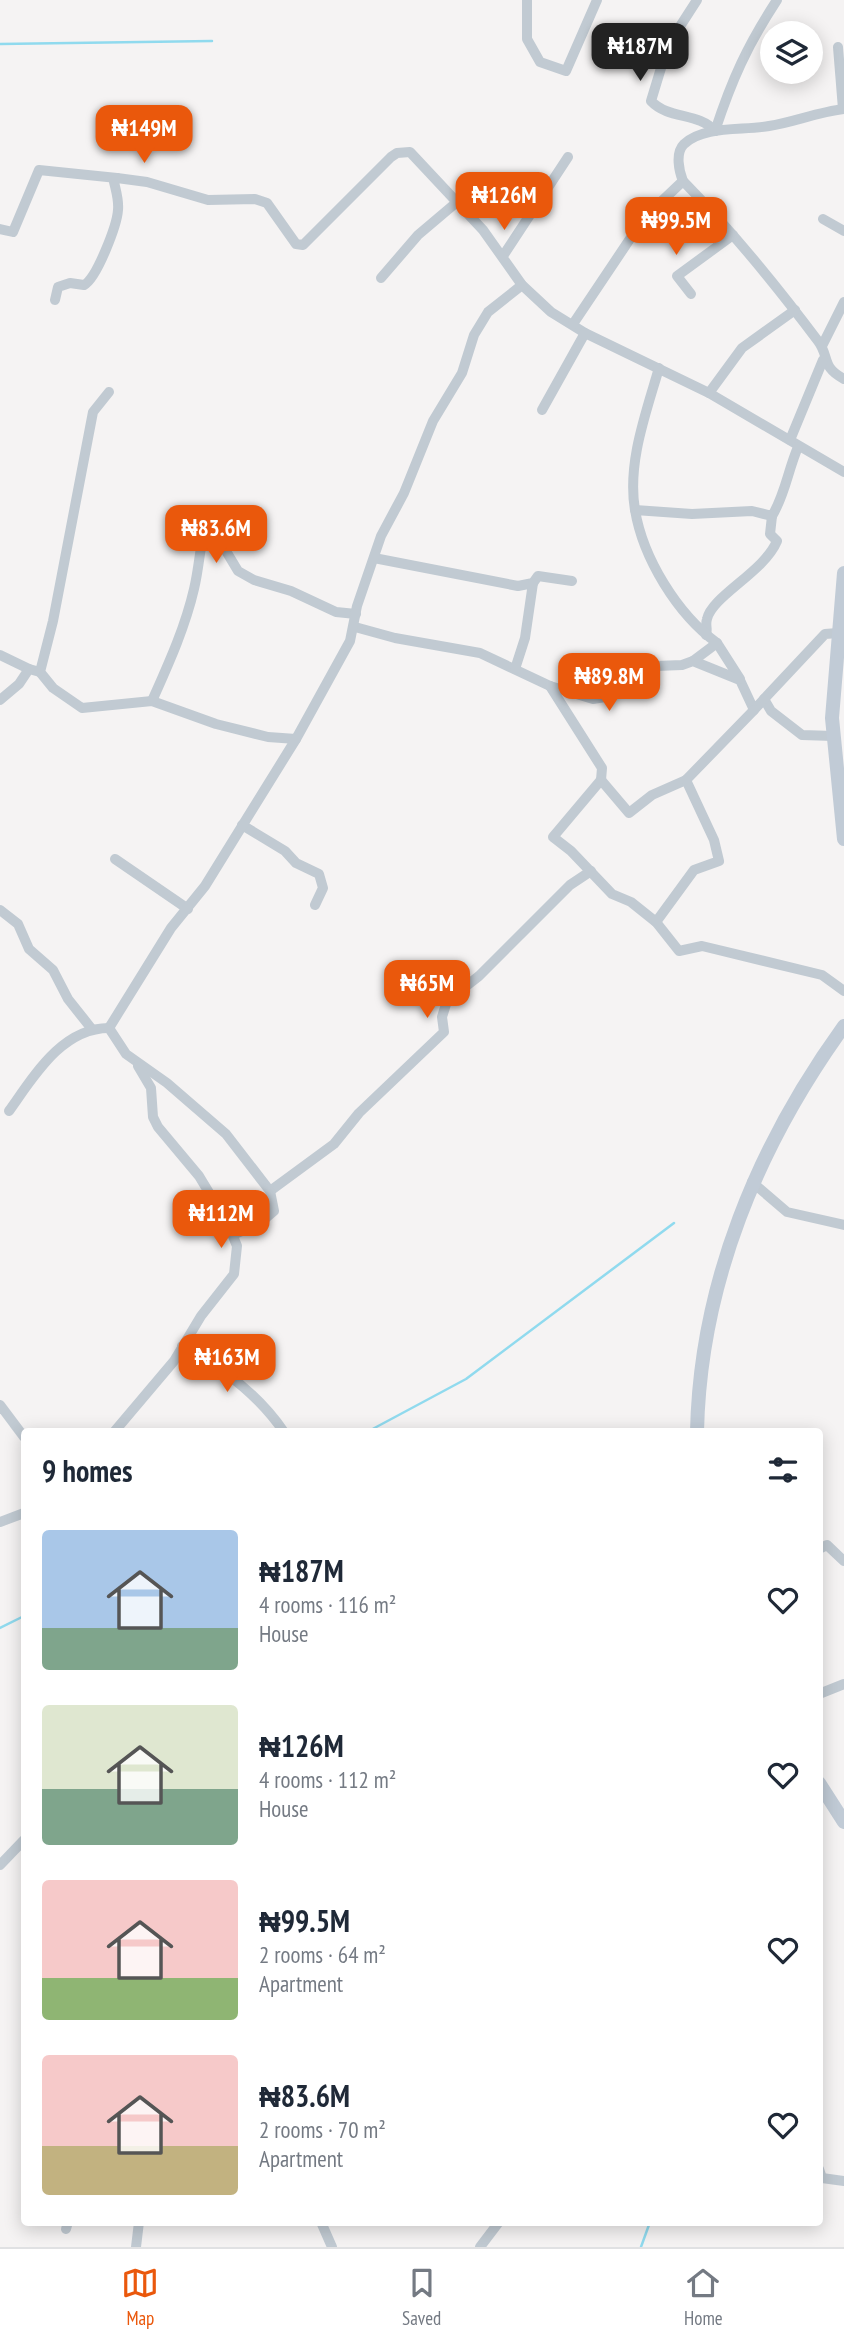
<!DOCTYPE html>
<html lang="en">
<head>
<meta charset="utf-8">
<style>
  body { margin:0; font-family:"PT Sans Narrow",sans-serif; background:#f6f6f7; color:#1f2937; height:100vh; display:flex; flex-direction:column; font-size:26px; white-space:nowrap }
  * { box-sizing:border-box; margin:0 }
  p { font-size:23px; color:#747a83 }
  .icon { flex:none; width:38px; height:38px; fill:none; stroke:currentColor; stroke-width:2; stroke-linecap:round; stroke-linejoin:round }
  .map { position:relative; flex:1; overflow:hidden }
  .sheet { position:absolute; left:21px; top:1428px; width:802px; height:798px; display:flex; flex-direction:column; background:#fff; border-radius:7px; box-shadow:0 4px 18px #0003 }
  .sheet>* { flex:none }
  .tools { position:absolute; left:760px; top:21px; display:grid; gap:14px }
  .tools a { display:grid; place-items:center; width:63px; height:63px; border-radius:50%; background:#fff; box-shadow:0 4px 18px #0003; font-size:35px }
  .price { position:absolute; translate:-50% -60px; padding:0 16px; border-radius:14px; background:#ea580c; color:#fff; font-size:23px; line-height:46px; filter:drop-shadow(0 2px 4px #0008) }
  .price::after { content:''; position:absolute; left:50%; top:42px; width:21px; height:16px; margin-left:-10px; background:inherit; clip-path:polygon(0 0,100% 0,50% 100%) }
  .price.on { background:#222; color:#fff }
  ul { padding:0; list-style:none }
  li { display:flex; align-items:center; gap:21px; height:175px; padding:0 21px }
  li span { display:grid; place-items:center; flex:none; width:196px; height:140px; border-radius:7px; color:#555 }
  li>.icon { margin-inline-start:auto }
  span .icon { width:84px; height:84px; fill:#fffc; stroke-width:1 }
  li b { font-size:30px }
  h2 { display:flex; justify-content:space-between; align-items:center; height:84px; padding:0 21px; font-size:30px }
  .menu { display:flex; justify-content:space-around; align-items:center; height:98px; border-top:2px solid #e0e1e3; background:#fff; font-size:19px; color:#747a83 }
  .menu a { display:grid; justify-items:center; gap:4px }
  .menu .on { color:#ea580c }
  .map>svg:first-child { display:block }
</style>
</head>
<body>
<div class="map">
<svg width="844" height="2247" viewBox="0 0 844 2247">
  <rect width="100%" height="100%" fill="#f5f3f3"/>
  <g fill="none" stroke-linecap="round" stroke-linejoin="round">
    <!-- stream -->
    <g stroke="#90daee" stroke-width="2.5">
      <polyline points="0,44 212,41"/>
      <polyline points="367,1432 466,1379 674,1223"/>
      <polyline points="0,1628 24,1616"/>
      <polyline points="641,2247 650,2222"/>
    </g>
    <!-- street -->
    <g stroke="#c1cad2" stroke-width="10">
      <polyline points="527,0 527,39 540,62 566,71 597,0"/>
      <path d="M697 0 668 45 651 101C669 120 698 112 715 131"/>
      <polyline points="838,47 843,109"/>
      <path d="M844 109C818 112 794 122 769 126 743 131 704 125 684 144 675 153 679 171 683 181 732 231 776 285 818 341 830 357 821 367 844 379"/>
      <path d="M715 131C732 79 747 46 777 0"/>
      <polyline points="823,219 844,231"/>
      <polyline points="0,229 13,232 39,170 117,178"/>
      <polyline points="503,256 568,157"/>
      <polyline points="381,278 418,235 457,202"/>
      <polyline points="691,294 677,276 733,235"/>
      <path d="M55 300 58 287 70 283 84 285C97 278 117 225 118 210 119 200 116 191 114 182L117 178 147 182 208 200 255 199 267 203 296 244 303 245 391 157 397 153 410 152 483 230 522 285 551 312 585 333 709 393 844 472"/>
      <polyline points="573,324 644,218 683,181"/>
      <polyline points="822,346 844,302"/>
      <polyline points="109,392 93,412 53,621 40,672 53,688 82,708 152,701 216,724 268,737 296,739"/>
      <polyline points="709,393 742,348 795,310"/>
      <polyline points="542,410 585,333"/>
      <polyline points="790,440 823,360"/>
      <path d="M635 510C627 463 646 413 659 368"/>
      <polyline points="374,558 518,586 533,583 538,576 572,581"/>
      <polyline points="355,627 395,638 480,653 550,686 593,699 605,697 614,691 631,667 682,665 693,661 740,680 754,710 764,699 771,711 802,735 833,736"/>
      <path d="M706 635C708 629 705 625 707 619 712 596 764 572 777 541L770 534 772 516"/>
      <polyline points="717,643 740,679"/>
      <polyline points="0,655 29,669"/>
      <path d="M693 661 717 643C677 614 643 558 635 510L692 514 752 511 772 516C785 495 788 470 798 447"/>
      <polyline points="515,669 525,638 533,583"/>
      <polyline points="550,686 602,768 601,780"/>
      <polyline points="764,699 825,634 838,633"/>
      <polyline points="0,700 19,684 29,669 40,672"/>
      <path d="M152 701C168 665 185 628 194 589 200 564 200 540 208 515L213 518 223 546 238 571 254 580 291 591 336 612 356 614"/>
      <polyline points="686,780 652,795 629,813 601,780 553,837 571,851 612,894 631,902 656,922 679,951 702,946 822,975 844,991"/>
      <polyline points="242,825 285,851 296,863 319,874 323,888 315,905"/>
      <polyline points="115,859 188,909"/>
      <polyline points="0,910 18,924 29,949 53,970 68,999 91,1028"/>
      <polyline points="656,922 694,870 719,861 714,840 686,780 754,710"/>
      <path d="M9 1111C34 1076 62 1028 109 1028"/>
      <polyline points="752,1182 787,1212 844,1225"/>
      <polyline points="270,1191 334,1144 359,1113 444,1032 442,1017 447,1001 479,976 570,885 591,871"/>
      <polyline points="233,1235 260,1223 274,1211 270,1191 226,1134 167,1083 126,1054 109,1028 171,928 205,886 296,739 350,641 357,606 381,536 404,493 433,421 462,373 474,335 488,312 522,285"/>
      <path d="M182 1346C222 1367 258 1394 284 1432"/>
      <polyline points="0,1405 24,1437"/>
      <polyline points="114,1432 174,1361 201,1316 234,1274 237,1246 228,1224 199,1176 158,1127 153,1117 151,1088 138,1066"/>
      <polyline points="0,1522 24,1513"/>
      <polyline points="819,1549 827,1545 844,1561"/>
      <polyline points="819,1694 844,1684"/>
      <polyline points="0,1865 24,1840"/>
      <polyline points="819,2169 822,2178 844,2181"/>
      <polyline points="321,2222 332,2247"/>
      <polyline points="66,2229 68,2222"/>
      <polyline points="136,2247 139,2222"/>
      <polyline points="480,2247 499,2222"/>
    </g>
    <!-- secondary -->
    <g stroke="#c1cbd6" stroke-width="14">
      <polyline points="844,573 832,718 844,839"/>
      <path d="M697 1432C700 1284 758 1145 844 1026"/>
      <polyline points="819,1783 844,1822"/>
    </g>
  </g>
</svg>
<div class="tools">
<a><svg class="icon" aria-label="layers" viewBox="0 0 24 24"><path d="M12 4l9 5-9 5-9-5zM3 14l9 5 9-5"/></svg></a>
</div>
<b class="price on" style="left:640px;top:83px">₦187M</b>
<b class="price" style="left:144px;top:165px">₦149M</b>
<b class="price" style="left:504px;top:232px">₦126M</b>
<b class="price" style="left:676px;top:257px">₦99.5M</b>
<b class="price" style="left:216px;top:565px">₦83.6M</b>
<b class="price" style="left:609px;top:713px">₦89.8M</b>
<b class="price" style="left:427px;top:1020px">₦65M</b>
<b class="price" style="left:221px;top:1250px">₦112M</b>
<b class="price" style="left:227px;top:1394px">₦163M</b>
<section class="sheet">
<h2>9 homes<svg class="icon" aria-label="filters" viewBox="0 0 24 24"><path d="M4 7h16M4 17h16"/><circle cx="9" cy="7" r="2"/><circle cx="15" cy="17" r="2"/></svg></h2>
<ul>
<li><span style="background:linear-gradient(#a9c7e8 70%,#7fa58c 0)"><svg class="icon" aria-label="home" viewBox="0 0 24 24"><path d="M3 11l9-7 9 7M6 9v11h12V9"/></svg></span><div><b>₦187M</b><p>4 rooms · 116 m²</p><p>House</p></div><svg class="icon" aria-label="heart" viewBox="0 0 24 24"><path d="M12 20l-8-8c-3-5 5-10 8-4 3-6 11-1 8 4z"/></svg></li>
<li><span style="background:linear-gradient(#dfe7d0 60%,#7fa58c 0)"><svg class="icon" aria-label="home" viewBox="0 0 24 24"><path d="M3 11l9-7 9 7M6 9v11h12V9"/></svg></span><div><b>₦126M</b><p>4 rooms · 112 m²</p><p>House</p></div><svg class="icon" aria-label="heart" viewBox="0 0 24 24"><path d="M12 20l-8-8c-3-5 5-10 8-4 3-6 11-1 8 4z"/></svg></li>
<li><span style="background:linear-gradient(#f6c9c9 70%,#8fb573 0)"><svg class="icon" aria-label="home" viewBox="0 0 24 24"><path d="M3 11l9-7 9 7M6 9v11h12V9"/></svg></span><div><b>₦99.5M</b><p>2 rooms · 64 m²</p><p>Apartment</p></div><svg class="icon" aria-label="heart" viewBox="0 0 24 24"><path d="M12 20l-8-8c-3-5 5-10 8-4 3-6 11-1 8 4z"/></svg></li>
<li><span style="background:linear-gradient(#f6c9c9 65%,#c2b280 0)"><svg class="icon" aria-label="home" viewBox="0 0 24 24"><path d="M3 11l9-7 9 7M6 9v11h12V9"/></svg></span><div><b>₦83.6M</b><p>2 rooms · 70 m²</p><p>Apartment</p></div><svg class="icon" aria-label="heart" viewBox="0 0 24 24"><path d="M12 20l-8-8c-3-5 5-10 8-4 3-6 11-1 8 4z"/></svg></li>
</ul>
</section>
</div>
<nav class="menu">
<a class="on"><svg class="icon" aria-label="map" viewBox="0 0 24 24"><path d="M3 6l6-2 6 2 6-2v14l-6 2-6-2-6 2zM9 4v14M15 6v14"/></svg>Map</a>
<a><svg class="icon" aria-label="saved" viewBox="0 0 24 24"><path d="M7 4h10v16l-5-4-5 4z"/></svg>Saved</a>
<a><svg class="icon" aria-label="home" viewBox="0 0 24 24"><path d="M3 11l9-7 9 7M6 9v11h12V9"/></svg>Home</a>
</nav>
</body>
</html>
